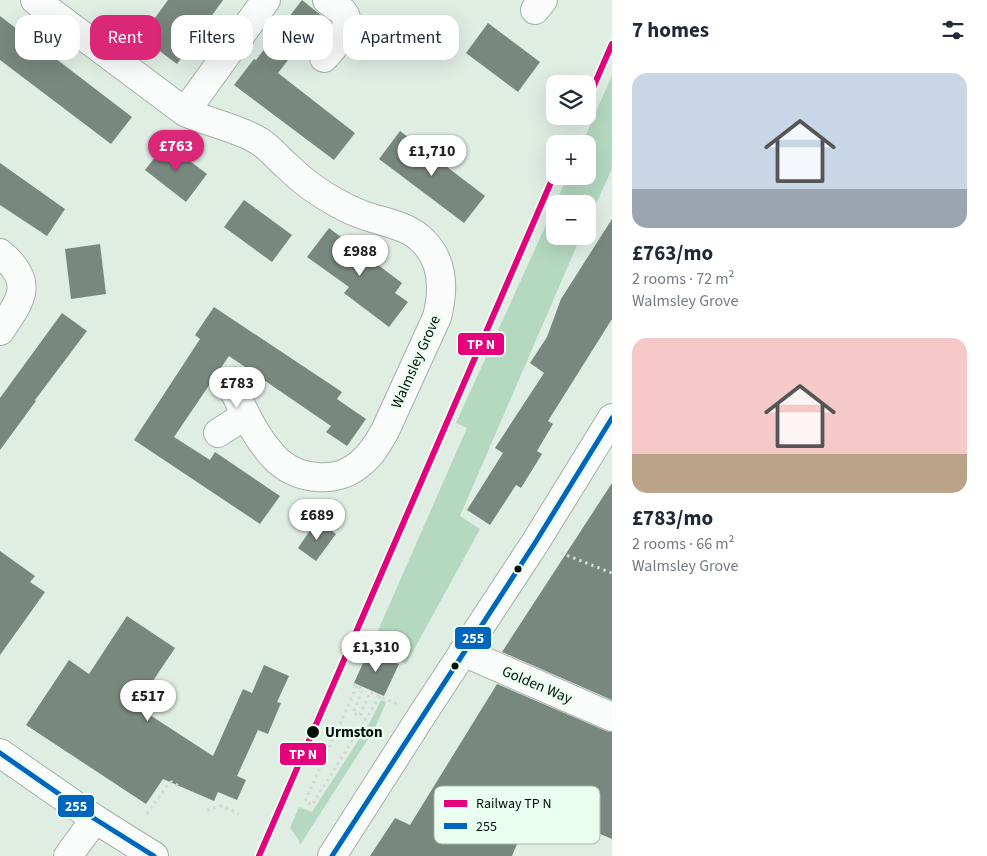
<!DOCTYPE html>
<html lang="en">
<head>
<meta charset="utf-8">
<style>
  body { margin:0; font-family:"Source Sans 3",sans-serif; background:#f2f2f3; color:#1f2937; height:100vh; display:flex; flex-direction:column; font-size:19px; white-space:nowrap }
  * { box-sizing:border-box; margin:0 }
  p { font-size:16px; color:#747a83 }
  .icon { flex:none; width:28px; height:28px; fill:none; stroke:currentColor; stroke-width:2; stroke-linecap:round; stroke-linejoin:round }
  .map { position:relative; flex:1; overflow:hidden }
  .side { display:flex; flex-direction:column; background:#fff; width:375px }
  .side>* { flex:none }
  .banner { position:absolute; left:15px; top:15px; width:475px; height:45px; display:flex; gap:10px }
  .controls { position:absolute; left:546px; top:75px; display:grid; gap:10px }
  .controls a { display:grid; place-items:center; width:50px; height:50px; border-radius:10px; background:#fff; box-shadow:0 5px 20px #0002; font-size:25px }
  .price { position:absolute; translate:-50% -42px; padding:0 11px; border-radius:18px; background:#fff; color:#222; font-size:16px; line-height:32px; filter:drop-shadow(0 1px 2px #0008) }
  .price::after { content:''; position:absolute; left:50%; top:30px; width:15px; height:11px; margin-left:-8px; background:inherit; clip-path:polygon(0 0,100% 0,50% 100%) }
  .price.selected { background:#db2777; color:#fff }
  ul { padding:0; list-style:none }
  li { display:grid; align-content:center; gap:10px; height:265px; padding:0 20px }
  li span { display:grid; place-items:center; height:155px; border-radius:15px; color:#555 }
  li>.icon { margin-inline-start:auto }
  span .icon { width:90px; height:90px; fill:#fffc; stroke-width:1 }
  li b { font-size:21px }
  h2 { display:flex; justify-content:space-between; align-items:center; height:60px; padding:0 20px; font-size:21px }
  .chip { padding:0 18px; border-radius:15px; background:#fff; box-shadow:0 5px 20px #0002; font-size:18px; line-height:45px }
  .chip.selected { background:#db2777; color:#fff }
  main { display:flex; flex:1; min-height:0 }
  .map>svg:first-child { display:block }
</style>
</head>
<body>
<main>
<div class="map">
<svg width="612" height="856" viewBox="0 0 612 856">
  <rect width="100%" height="100%" fill="#dfede3"/>
  <!-- green -->
  <g fill="#b4d8c0">
    <polygon points="612,75 612,169 588,221 588,204 555,204 568,176 588,176 588,144 582,144"/>
    <polygon points="555,205 555,236 581,236 460,516 480,529 406,664 388,654 373,642 467,428 456,423"/>
    <polygon points="381,700 386,702 375,728 300,845 299,840 290,828 299,807 312,812 369,724"/>
  </g>
  <!-- building -->
  <g fill="#79887f">
    <polygon points="168,0 223,0 177,64 141,37"/>
    <polygon points="302,0 322,16 278,73 355,133 334,160 234,85 254,59 256,60"/>
    <polygon points="0,16 132,117 111,144 0,60"/>
    <polygon points="488,23 540,62 518,92 466,53"/>
    <polygon points="400,131 485,196 464,223 379,159"/>
    <polygon points="166,143 207,174 186,202 145,170"/>
    <polygon points="0,163 65,209 47,236 0,205"/>
    <polygon points="244,200 292,235 272,262 224,227"/>
    <polygon points="612,219 612,319 548,421 553,424 537,451 542,454 521,488 516,485 490,525 467,510 503,453 495,448 544,373 530,363 547,337 561,299"/>
    <polygon points="329,228 402,283 395,293 408,302 389,327 344,293 349,287 307,257"/>
    <polygon points="100,244 106,294 71,299 65,249"/>
    <polygon points="214,307 342,392 337,399 366,419 347,446 326,432 331,426 229,356 174,437 210,460 215,452 280,496 260,524 134,440 200,339 195,335"/>
    <polygon points="62,313 87,331 35,400 36,401 0,450 0,398"/>
    <polygon points="612,483 612,700 502,652"/>
    <polygon points="317,520 336,534 316,561 298,548"/>
    <polygon points="0,551 35,576 30,582 45,592 0,655"/>
    <polygon points="127,616 175,648 136,706 213,756 243,689 252,693 264,665 289,676 277,702 281,703 268,734 258,730 237,776 246,780 237,800 218,792 214,801 163,779 146,804 26,725 69,660 89,674"/>
    <polygon points="369,650 399,664 384,696 354,683"/>
    <polygon points="497,684 606,731 612,732 612,839 533,806 512,856 370,856 395,818 410,825"/>
  </g>
  <g fill="none" stroke-linecap="round" stroke-linejoin="round">
    <defs>
      <g id="street">
        <path d="M35 0 185 112C209 123 236 127 259 141 269 147 278 158 287 166 302 181 320 194 339 204 346 208 355 212 363 215 382 222 407 225 422 240 444 261 444 290 437 317L385 431C378 443 372 454 362 462 339 484 301 481 278 461 259 443 246 416 235 393"/>
        <polyline points="535,10 543,0"/>
        <path d="M324 58C333 47 355 27 343 12 339 8 332 4 327 0"/>
        <polyline points="185,112 266,0"/>
        <path d="M0 253C35 282 22 299 0 331"/>
        <polyline points="218,433 246,415"/>
        <polyline points="463,652 612,717"/>
      </g>
      <g id="secondary">
        <polyline points="0,753 95,819 154,856"/>
        <polyline points="68,856 95,819"/>
        <polyline points="332,856 422,715 535,543 612,418"/>
      </g>
    </defs>
    <!-- street casing -->
    <use href="#street" stroke="#a5b0a8" stroke-width="30"/>
    <!-- secondary casing -->
    <use href="#secondary" stroke="#a5b0a8" stroke-width="30"/>
    <!-- path -->
    <g stroke="#d4d8d5" stroke-width="3" stroke-dasharray="2.5 4" stroke-linecap="butt">
      <polyline points="561,553 612,573"/>
      <polyline points="353,684 363,689 353,713 360,716 370,692 397,704"/>
      <polyline points="357,686 305,801 312,805 380,696"/>
      <polyline points="207,810 221,806 239,814"/>
      <polyline points="147,814 169,783 172,782 180,787"/>
    </g>
    <!-- street -->
    <use href="#street" stroke="#fafcfb" stroke-width="28"/>
    <!-- secondary -->
    <use href="#secondary" stroke="#fafcfb" stroke-width="28"/>
    <defs>
      <g id="bus-1">
        <polyline points="0,753 95,819 154,856"/>
        <polyline points="332,856 535,543 612,418"/>
      </g>
    </defs>
    <!-- bus-1 casing -->
    <use href="#bus-1" stroke="#eafff0" stroke-width="9"/>
    <!-- bus-1 -->
    <use href="#bus-1" stroke="#0065bd" stroke-width="5"/>
    <defs>
      <g id="rail-1">
        <polyline points="588,99 612,44"/>
        <polyline points="259,856 555,173"/>
      </g>
    </defs>
    <!-- rail-1 casing -->
    <use href="#rail-1" stroke="#eafff0" stroke-width="10"/>
    <!-- rail-1 -->
    <use href="#rail-1" stroke="#e5007d" stroke-width="6"/>
  </g>
  <!-- markers -->
  <g fill="#060f09" stroke="#eafff0" stroke-width="2">
    <circle cx="518" cy="569" r="4.5"/>
    <circle cx="455" cy="666" r="4.5"/>
    <circle cx="313" cy="732" r="7"/>
  </g>
  <g text-anchor="middle" dominant-baseline="central" stroke-width="5" stroke-linejoin="round" paint-order="stroke">
    <!-- street labels -->
    <g font-size="15" fill="#060f09" stroke="#eafff0">
      <text transform="translate(416 362) rotate(-66)">Walmsley Grove</text>
      <text transform="translate(537 685) rotate(23)">Golden Way</text>
    </g>
    <!-- stop labels -->
    <g font-size="15" font-weight="bold" fill="#060f09" stroke="#eafff0" text-anchor="start">
      <text x="325" y="732">Urmston</text>
    </g>
  </g>
  <!-- legend -->
  <rect x="434" y="786" width="166" height="58" rx="8" fill="#eafff0" stroke="#a6b7ab" stroke-width="1"/>
  <rect x="444" y="800" width="23" height="7" fill="#e5007d"/>
  <rect x="444" y="823" width="23" height="6" fill="#0065bd"/>
  <g font-size="14" fill="#060f09">
    <text x="476" y="808">Railway TP N</text>
    <text x="476" y="831">255</text>
  </g>
  <g stroke="#eafff0" stroke-width="2">
    <rect x="457" y="332" width="48" height="24" rx="5" fill="#e5007d"/>
    <rect x="454" y="626" width="38" height="24" rx="5" fill="#0065bd"/>
    <rect x="279" y="742" width="48" height="24" rx="5" fill="#e5007d"/>
    <rect x="57" y="794" width="38" height="24" rx="5" fill="#0065bd"/>
  </g>
  <g font-size="14" text-anchor="middle" font-weight="bold" fill="#fff">
    <text x="481" y="349">TP N</text>
    <text x="473" y="643">255</text>
    <text x="303" y="759">TP N</text>
    <text x="76" y="811">255</text>
  </g>
</svg>
<div class="controls">
<a><svg class="icon" aria-label="layers" viewBox="0 0 24 24"><path d="M12 4l9 5-9 5-9-5zM3 14l9 5 9-5"/></svg></a>
<a>+</a>
<a>−</a>
</div>
<b class="price selected" style="left:176px;top:172px">£763</b>
<b class="price" style="left:432px;top:177px">£1,710</b>
<b class="price" style="left:360px;top:277px">£988</b>
<b class="price" style="left:237px;top:409px">£783</b>
<b class="price" style="left:317px;top:541px">£689</b>
<b class="price" style="left:376px;top:673px">£1,310</b>
<b class="price" style="left:148px;top:722px">£517</b>
<div class="banner">
<a class="chip">Buy</a>
<a class="chip selected">Rent</a>
<a class="chip">Filters</a>
<a class="chip">New</a>
<a class="chip">Apartment</a>
</div>
</div>
<section class="side">
<h2>7 homes<svg class="icon" aria-label="filters" viewBox="0 0 24 24"><path d="M4 7h16M4 17h16"/><circle cx="9" cy="7" r="2"/><circle cx="15" cy="17" r="2"/></svg></h2>
<ul>
<li><span style="background:linear-gradient(#c9d6e8 75%,#9aa5b1 0)"><svg class="icon" aria-label="home" viewBox="0 0 24 24"><path d="M3 11l9-7 9 7M6 9v11h12V9"/></svg></span><div><b>£763/mo</b><p>2 rooms · 72 m²</p><p>Walmsley Grove</p></div></li>
<li><span style="background:linear-gradient(#f6c9c9 75%,#b9a48a 0)"><svg class="icon" aria-label="home" viewBox="0 0 24 24"><path d="M3 11l9-7 9 7M6 9v11h12V9"/></svg></span><div><b>£783/mo</b><p>2 rooms · 66 m²</p><p>Walmsley Grove</p></div></li>
</ul>
</section>
</main>
</body>
</html>
